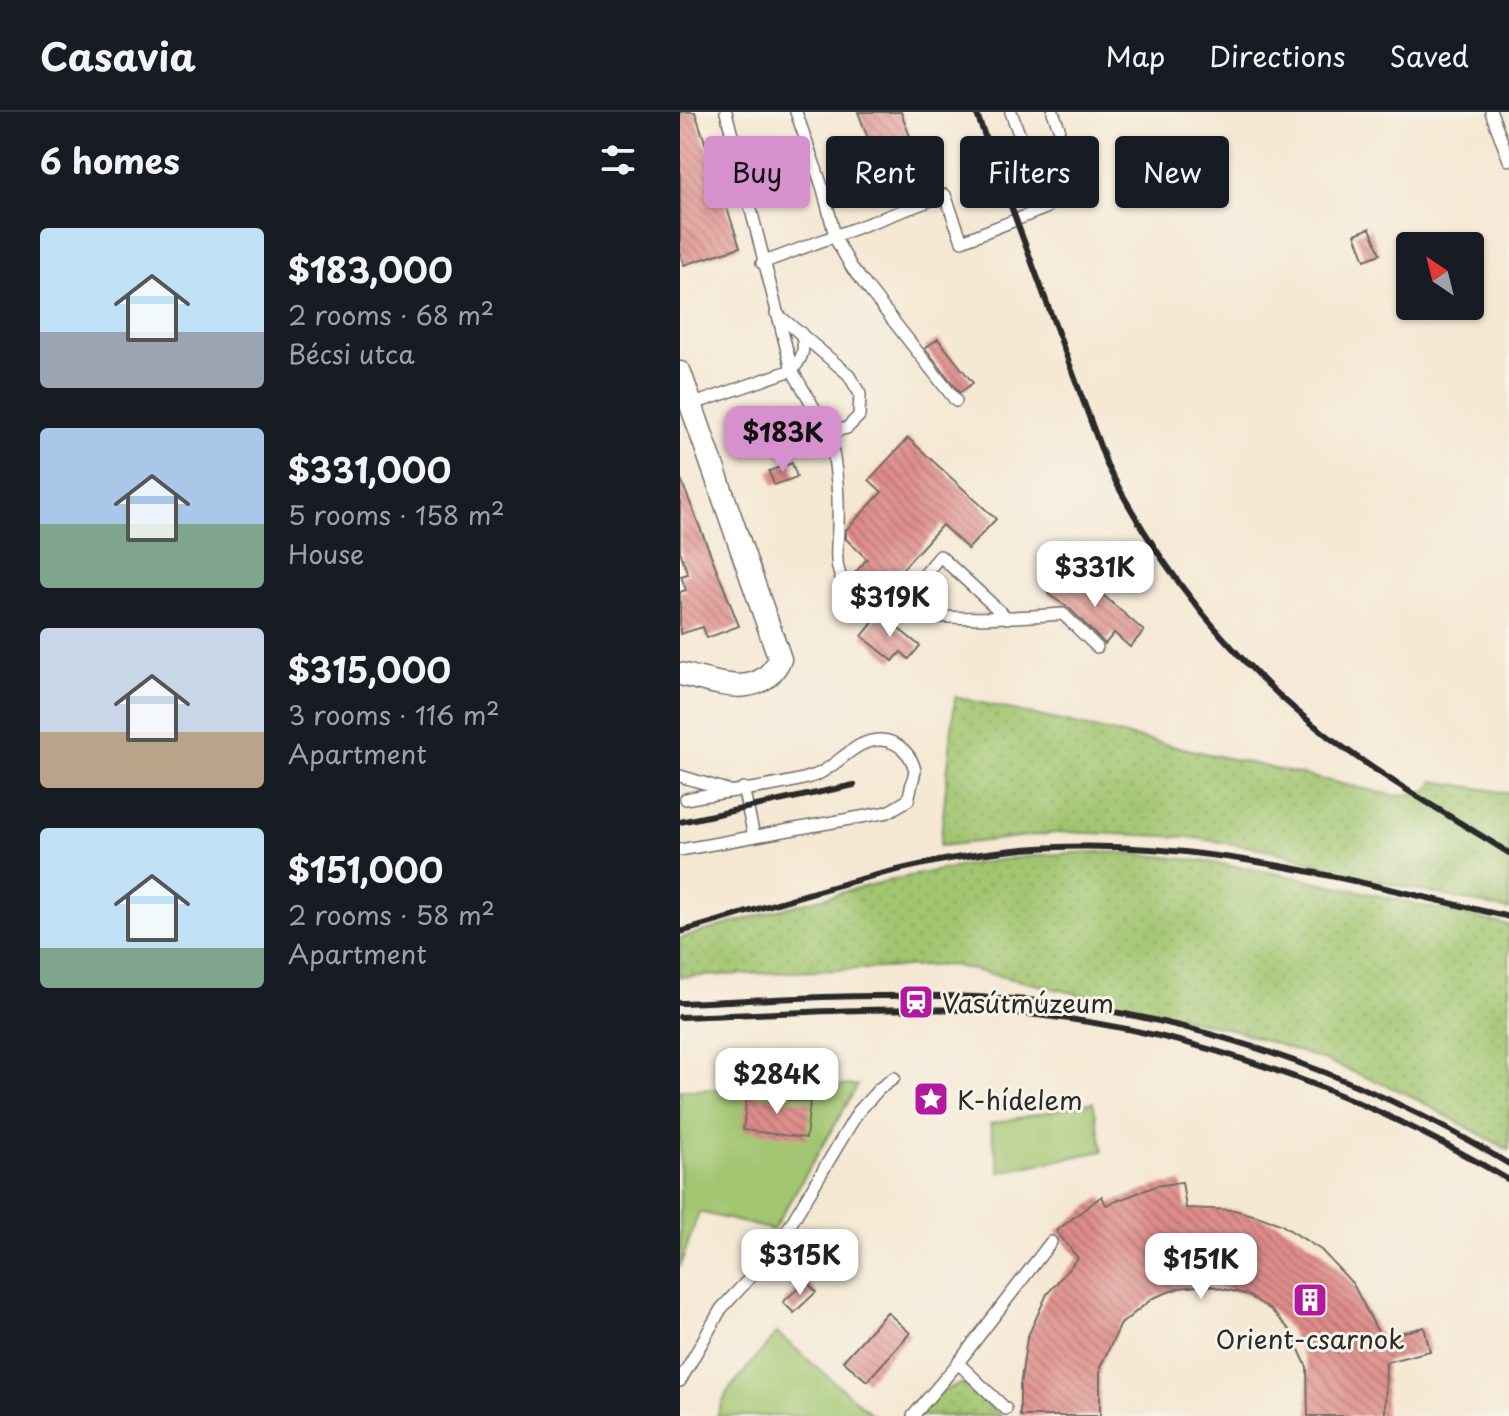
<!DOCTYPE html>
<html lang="en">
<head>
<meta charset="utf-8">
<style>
  body { margin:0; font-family:"Playpen Sans",sans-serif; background:#20242c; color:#f1f3f6; height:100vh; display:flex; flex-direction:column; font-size:30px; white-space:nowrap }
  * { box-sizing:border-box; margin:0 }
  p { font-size:26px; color:#9ea1a6 }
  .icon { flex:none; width:44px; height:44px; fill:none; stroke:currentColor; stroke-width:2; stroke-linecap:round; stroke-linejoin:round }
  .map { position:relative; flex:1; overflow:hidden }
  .side { display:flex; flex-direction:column; background:#171b24; width:680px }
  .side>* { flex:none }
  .guide { position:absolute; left:24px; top:24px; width:684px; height:72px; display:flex; gap:16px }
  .needle { width:52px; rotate:325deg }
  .buttons { position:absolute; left:716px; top:120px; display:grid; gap:16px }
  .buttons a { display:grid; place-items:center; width:88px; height:88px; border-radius:8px; background:#171b24; box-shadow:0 2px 6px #0004; font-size:40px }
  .price { position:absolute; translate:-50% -68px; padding:0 18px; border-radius:16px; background:#fff; color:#222; font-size:26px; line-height:52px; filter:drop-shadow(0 2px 4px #0008) }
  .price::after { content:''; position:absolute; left:50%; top:48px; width:24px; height:18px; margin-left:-12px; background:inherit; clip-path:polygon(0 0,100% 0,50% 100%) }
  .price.on { background:#d690ce; color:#111 }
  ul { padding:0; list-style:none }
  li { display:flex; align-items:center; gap:24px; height:200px; padding:0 40px }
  li span { display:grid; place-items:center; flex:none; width:224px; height:160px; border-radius:8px; color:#555 }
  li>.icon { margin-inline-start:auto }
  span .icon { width:96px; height:96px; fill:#fffc; stroke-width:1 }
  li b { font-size:34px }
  h2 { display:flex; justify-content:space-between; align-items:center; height:96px; padding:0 40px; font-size:34px }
  .pill { padding:0 28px; border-radius:8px; background:#171b24; box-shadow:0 2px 6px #0004; font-size:28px; line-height:72px }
  .pill.on { background:#d690ce; color:#111 }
  header { display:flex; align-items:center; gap:48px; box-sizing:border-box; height:112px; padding:0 40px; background:#171b24; border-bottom:2px solid #363941 }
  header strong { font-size:38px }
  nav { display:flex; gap:44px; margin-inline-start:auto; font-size:28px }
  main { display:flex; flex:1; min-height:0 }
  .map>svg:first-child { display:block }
</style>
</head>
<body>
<header>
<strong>Casavia</strong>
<nav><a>Map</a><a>Directions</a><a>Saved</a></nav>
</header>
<main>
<section class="side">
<h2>6 homes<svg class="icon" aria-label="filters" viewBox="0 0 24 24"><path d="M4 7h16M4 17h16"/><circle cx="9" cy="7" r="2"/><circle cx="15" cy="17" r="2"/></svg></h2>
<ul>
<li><span style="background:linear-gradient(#bfe0f5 65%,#9aa5b1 0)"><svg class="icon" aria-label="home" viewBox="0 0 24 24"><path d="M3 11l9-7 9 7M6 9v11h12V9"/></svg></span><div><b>$183,000</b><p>2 rooms · 68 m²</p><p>Bécsi utca</p></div></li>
<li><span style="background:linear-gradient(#a9c7e8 60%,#7fa58c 0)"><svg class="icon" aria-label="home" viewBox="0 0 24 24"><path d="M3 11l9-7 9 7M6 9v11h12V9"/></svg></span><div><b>$331,000</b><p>5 rooms · 158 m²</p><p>House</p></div></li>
<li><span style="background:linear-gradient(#c9d6e8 65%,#b9a48a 0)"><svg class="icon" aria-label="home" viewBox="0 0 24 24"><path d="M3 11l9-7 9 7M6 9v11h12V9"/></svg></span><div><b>$315,000</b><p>3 rooms · 116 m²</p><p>Apartment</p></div></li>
<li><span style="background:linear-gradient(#bfe0f5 75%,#7fa58c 0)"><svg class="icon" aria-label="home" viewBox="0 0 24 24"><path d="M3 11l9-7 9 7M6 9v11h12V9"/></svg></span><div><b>$151,000</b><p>2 rooms · 58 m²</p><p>Apartment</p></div></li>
</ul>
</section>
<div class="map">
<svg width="829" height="1304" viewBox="0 0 829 1304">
  <defs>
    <pattern id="grass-dots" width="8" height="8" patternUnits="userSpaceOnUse" patternTransform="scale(2)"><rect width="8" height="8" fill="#a1c56f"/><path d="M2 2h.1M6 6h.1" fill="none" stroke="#8ba960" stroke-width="1.8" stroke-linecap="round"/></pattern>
    <pattern id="building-back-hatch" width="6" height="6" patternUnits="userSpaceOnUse" patternTransform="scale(2)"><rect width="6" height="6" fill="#de8c89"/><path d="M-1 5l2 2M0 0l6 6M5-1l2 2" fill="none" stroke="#b47370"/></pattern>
  </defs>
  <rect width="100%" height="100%" fill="#f7f3e8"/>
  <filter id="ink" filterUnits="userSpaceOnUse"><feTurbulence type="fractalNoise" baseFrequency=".0125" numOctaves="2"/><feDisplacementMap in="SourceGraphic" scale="16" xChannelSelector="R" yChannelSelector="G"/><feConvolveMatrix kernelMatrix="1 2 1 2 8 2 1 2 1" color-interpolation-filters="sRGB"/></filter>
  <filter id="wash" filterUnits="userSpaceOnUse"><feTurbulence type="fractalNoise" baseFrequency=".006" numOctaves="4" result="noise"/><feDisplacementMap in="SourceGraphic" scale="32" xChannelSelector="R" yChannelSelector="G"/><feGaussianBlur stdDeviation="1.8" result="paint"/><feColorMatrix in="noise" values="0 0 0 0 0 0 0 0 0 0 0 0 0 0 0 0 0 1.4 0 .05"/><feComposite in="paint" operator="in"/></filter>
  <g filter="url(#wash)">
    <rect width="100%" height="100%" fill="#f5e8d3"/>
    <!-- grass -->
    <g fill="url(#grass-dots)" stroke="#66784d" stroke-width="2">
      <polygon points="275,585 716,684 748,679 754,669 829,681 829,798 676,764 591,738 508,725 384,720 260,734"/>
      <path d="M420 740C560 745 693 784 829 813V1038L725 981 646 949 555 918 271 853 0 865V826C142 786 272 743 420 740Z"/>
      <polygon points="283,1271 321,1304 235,1304 256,1281"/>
    </g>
    <!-- green -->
    <g fill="#a1c56f" stroke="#66784d" stroke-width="2">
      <polygon points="178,973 93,1118 19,1100 0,1155 0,978"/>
      <polygon points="413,990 423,1039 320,1060 310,1012"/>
      <polygon points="97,1221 194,1304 37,1304 47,1280"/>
    </g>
    <g id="blocks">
      <!-- building -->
      <g fill="url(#building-back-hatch)">
        <polygon points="0,0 15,0 60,135 4,153 0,141"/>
        <polygon points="178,0 221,0 242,57 205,71"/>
        <polygon points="690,116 700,142 685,148 675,122"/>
        <polygon points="258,227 293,271 280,281 245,236"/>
        <polygon points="228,326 316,407 288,437 262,413 199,483 175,461 187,447 166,427 166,418 202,380 189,368"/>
        <polygon points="112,351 117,365 94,373 89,359"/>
        <polygon points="0,365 59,514 27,526 23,515 0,522 0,480 6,478 1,464 8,462 0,439"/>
        <polygon points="391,455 464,519 450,535 434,521 425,532 389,496 368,482"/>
        <polygon points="200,502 240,534 229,547 221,540 213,549 182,524"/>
        <polygon points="67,983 130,990 126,1026 63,1018"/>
        <polygon points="502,1070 506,1096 554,1098 577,1104 600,1112 641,1138 673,1172 701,1226 744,1215 750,1239 706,1250 705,1304 628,1304 627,1255 610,1218 591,1198 568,1183 527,1173 499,1176 473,1186 441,1212 420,1255 420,1304 340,1304 340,1274 347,1226 367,1182 398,1146 376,1119 422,1084 426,1093 476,1074"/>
        <polygon points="126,1169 136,1180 114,1201 103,1190"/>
        <polygon points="207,1200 230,1221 187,1269 163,1249"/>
      </g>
    </g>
  </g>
  <g filter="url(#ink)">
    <use href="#blocks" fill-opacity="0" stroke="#726d66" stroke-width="2"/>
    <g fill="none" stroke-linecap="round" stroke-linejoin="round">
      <defs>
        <g id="service">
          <polyline points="116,0 143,77 156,128 172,156 276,289"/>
          <polyline points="373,0 379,16"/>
          <polyline points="811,0 829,48"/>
          <polyline points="82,151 265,83 282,129 366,96 331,0"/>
          <polyline points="96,201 168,262 180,282 179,304 167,316 152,320 142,312"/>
          <path d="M121 221C126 236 123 247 112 258 124 280 149 316 153 340 157 363 159 389 158 413 158 426 155 443 158 456 170 521 334 505 383 502L417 535"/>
          <polyline points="11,293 112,258 46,0"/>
          <polyline points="213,501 260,444 327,506"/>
          <polyline points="0,664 47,678"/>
          <polyline points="63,676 74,724"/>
          <path d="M0 738 208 700 228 688 235 659C232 643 219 629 201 628 173 627 156 658 130 665 91 677 47 678 6 687"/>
          <polyline points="278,1251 326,1297"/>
          <polyline points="0,1269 41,1197 94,1140 178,1000 199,977 214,966"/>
          <polyline points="233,1304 278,1251 371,1130"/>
        </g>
        <path id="minor" d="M0 261 100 547C79 590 38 570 0 562"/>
      </defs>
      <!-- service casing -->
      <use href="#service" stroke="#726d66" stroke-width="14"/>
      <!-- minor casing -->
      <use href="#minor" stroke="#726d66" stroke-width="25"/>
      <!-- service -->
      <use href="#service" stroke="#fff" stroke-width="11"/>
      <!-- minor -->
      <use href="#minor" stroke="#fff" stroke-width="22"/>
      <!-- rail -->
      <g stroke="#2b2b2b" stroke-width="6">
        <path d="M296 0 427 353C479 457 556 554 649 625 706 668 769 703 829 741"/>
        <polyline points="0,710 174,673"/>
        <path d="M0 820C105 790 208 753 316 740 492 718 660 766 829 805"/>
        <path d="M0 891C99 887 198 881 297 885 480 891 674 957 829 1052"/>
        <path d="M0 905C95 902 190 895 285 898 478 904 665 971 829 1068"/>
      </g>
    </g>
  </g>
  <!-- icons -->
  <defs>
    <symbol id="station-square" viewBox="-11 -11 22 22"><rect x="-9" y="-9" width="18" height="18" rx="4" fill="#b5179e" stroke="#f7f3e8"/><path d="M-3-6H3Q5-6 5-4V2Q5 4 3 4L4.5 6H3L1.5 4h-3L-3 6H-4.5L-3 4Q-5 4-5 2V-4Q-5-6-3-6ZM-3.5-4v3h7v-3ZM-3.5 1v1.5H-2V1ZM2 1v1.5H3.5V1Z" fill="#fff"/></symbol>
    <symbol id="sight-square" viewBox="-11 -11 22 22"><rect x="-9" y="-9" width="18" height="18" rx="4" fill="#b5179e" stroke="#f7f3e8"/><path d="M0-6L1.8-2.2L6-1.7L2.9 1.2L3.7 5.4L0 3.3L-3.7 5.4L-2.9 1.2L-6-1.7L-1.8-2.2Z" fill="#fff"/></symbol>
    <symbol id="building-square" viewBox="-11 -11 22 22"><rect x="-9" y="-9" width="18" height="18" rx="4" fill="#b5179e" stroke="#f7f3e8"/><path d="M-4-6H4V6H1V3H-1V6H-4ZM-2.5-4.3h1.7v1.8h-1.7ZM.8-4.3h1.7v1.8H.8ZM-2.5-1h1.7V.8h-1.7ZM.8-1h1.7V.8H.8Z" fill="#fff"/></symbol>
  </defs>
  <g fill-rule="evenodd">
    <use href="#station-square" x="216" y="870" width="40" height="40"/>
    <use href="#sight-square" x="231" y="967" width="40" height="40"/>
    <use href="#building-square" x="610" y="1168" width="40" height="40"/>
  </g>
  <g text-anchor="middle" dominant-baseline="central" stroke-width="6" stroke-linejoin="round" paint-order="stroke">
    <!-- poi labels -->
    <g font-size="26" fill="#2b2b2b" stroke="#f7f3e8" text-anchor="start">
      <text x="262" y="890">Vasútmúzeum</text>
      <text x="277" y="987">K-hídelem</text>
      <text x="630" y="1226" text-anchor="middle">Orient-csarnok</text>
    </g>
  </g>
</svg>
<div class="buttons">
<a><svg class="needle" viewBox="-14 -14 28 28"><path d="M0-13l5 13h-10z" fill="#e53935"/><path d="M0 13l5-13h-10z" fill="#9ea1a6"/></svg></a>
</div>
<b class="price on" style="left:103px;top:362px">$183K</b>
<b class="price" style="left:415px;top:497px">$331K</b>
<b class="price" style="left:210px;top:527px">$319K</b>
<b class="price" style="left:97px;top:1004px">$284K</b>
<b class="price" style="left:120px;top:1185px">$315K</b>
<b class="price" style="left:521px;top:1189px">$151K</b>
<div class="guide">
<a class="pill on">Buy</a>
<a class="pill">Rent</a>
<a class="pill">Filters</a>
<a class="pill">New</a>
</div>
</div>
</main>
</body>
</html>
